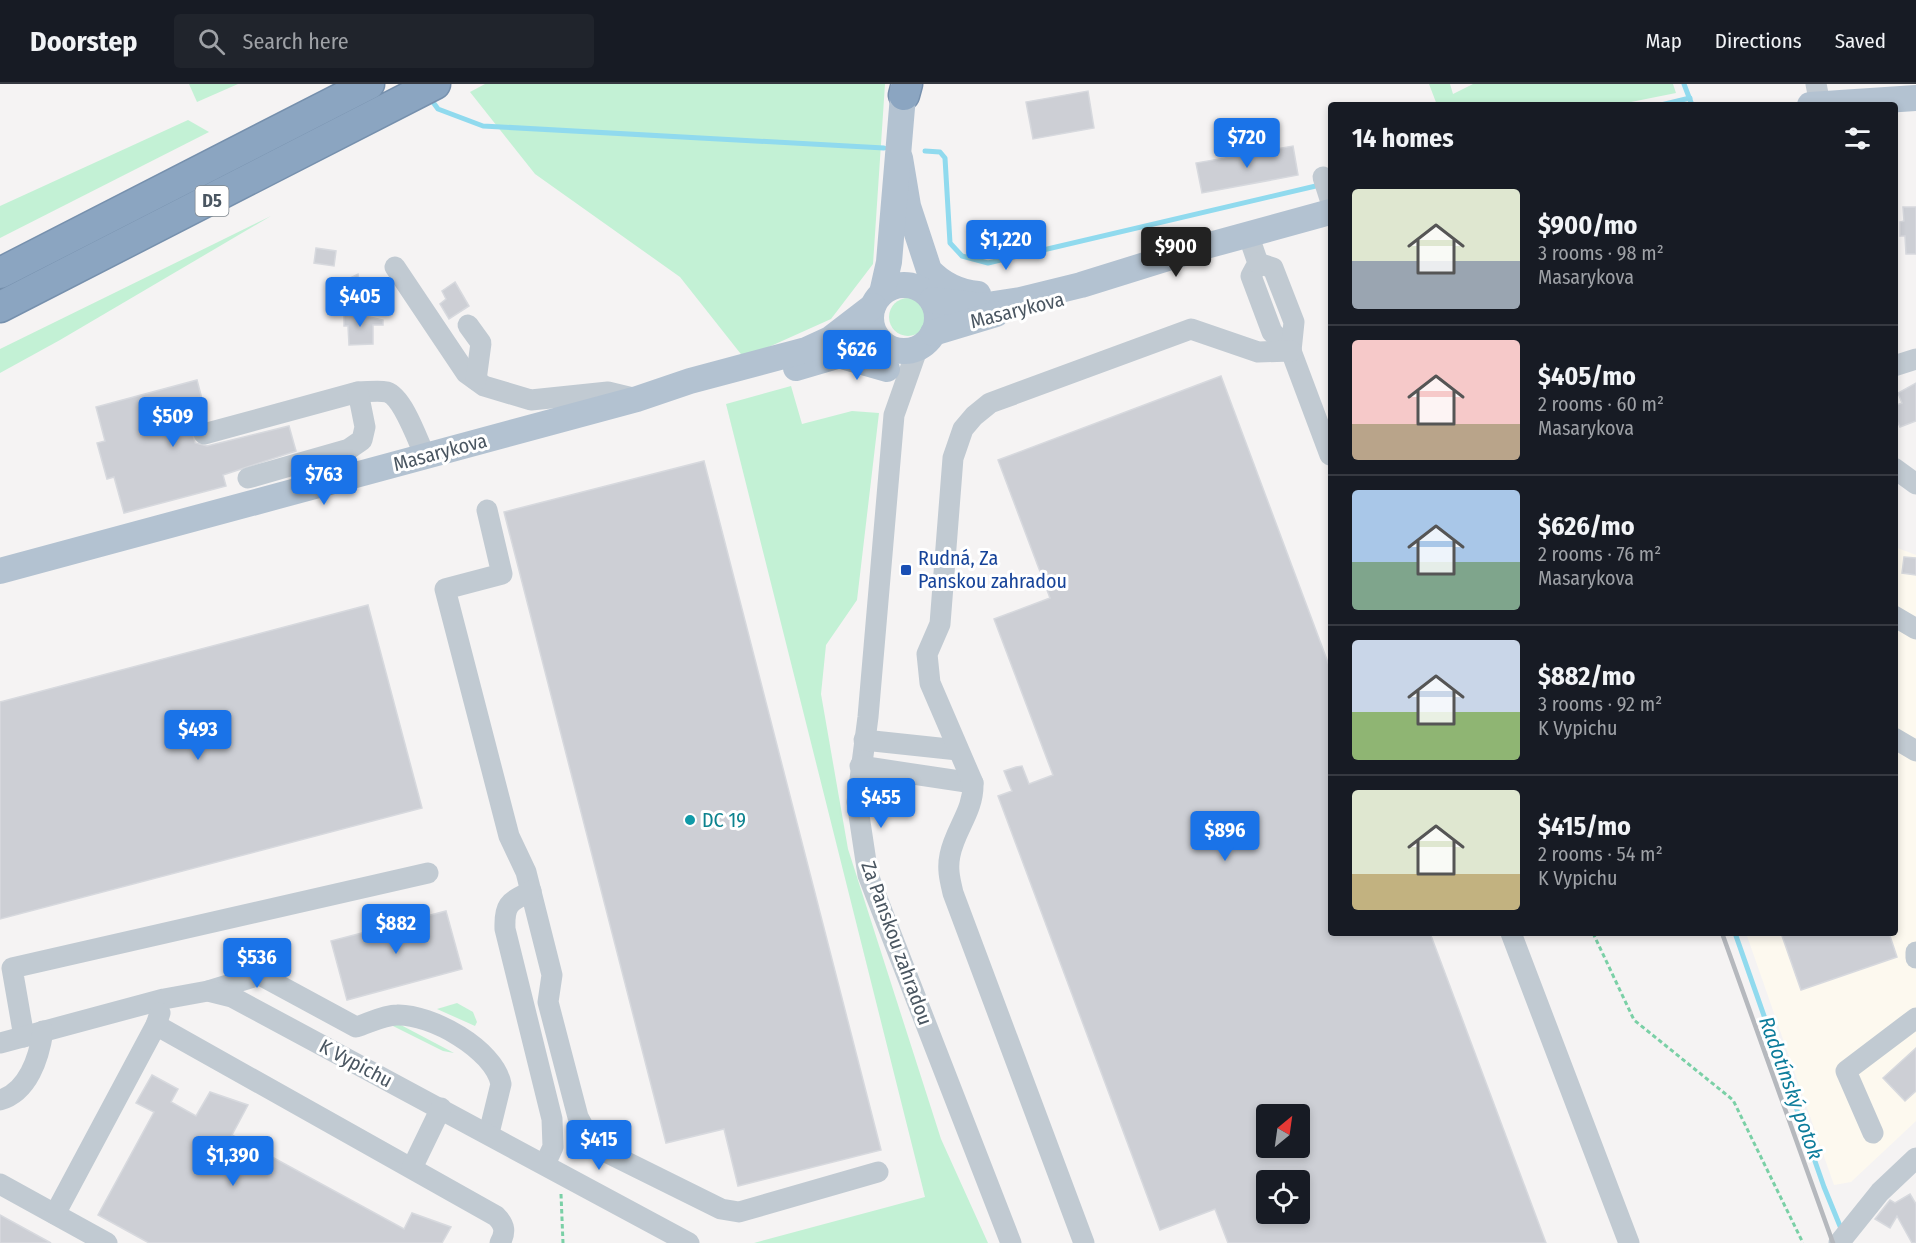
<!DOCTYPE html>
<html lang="en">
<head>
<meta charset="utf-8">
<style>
  body { margin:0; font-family:"Fira Sans Condensed",sans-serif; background:#20242c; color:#f1f3f6; height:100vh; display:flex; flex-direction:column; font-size:22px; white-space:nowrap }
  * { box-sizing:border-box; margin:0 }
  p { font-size:20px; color:#9ea1a6 }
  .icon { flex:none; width:33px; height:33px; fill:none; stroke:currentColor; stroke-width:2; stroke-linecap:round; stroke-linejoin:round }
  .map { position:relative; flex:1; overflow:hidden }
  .panel { position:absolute; left:1328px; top:18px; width:570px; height:834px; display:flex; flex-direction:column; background:#171b24; border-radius:6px; box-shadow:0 3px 9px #0003 }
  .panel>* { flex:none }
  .needle { width:39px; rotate:29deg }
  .fabs { position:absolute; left:1256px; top:1020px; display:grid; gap:12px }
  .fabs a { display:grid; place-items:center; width:54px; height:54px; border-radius:6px; background:#171b24; box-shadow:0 3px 9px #0003; font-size:30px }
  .price { position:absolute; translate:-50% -51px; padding:0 14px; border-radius:6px; background:#1a73e8; color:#fff; font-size:20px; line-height:39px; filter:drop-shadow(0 2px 3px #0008) }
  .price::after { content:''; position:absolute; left:50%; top:36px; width:18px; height:14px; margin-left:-9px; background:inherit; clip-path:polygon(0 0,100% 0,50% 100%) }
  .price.selected { background:#222; color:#fff }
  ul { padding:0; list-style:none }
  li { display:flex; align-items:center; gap:18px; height:150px; padding:0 24px }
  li+li { border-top:2px solid #363941 }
  li span { display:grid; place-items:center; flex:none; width:168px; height:120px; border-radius:6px; color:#555 }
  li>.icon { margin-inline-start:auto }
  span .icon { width:72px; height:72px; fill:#fffc; stroke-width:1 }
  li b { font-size:26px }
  h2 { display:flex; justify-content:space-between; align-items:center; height:72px; padding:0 24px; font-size:26px }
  header { display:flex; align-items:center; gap:36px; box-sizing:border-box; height:84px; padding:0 30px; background:#171b24; border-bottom:2px solid #363941 }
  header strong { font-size:28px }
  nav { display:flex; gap:33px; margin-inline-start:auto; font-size:21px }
  .search { width:420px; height:54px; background:#20242c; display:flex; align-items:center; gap:15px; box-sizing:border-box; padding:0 21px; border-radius:6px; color:#9ea1a6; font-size:22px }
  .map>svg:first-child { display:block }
</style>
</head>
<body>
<header>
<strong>Doorstep</strong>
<div class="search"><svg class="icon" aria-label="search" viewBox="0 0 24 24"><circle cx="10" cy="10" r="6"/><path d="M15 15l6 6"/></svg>Search here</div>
<nav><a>Map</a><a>Directions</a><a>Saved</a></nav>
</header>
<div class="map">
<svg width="1916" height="1159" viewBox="0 0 1916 1159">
  <rect width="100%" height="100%" fill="#f5f3f3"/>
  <!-- commercial -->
  <polygon fill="#fdf9ef" points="1895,463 1916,471 1916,1037 1851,1098 1834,1101 1746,849 1894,849"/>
  <!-- green -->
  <g fill="#c3f1d5">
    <polygon points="189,0 238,0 197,18"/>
    <polygon points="485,0 885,0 873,180 831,235 744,274 680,193 535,90 470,8"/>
    <polygon points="1429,0 1450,0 1453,10 1473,0 1673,0 1676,9 1616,21 1437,21"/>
    <polygon points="188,36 209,48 0,154 0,122"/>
    <polygon points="271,132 60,256 0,289 0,265"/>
    <circle cx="908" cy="233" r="19"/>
    <polygon points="791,302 802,340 852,327 879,329 857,516 826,561 821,610 848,765 941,1055 988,1159 754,1159 925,1113 726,320"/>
    <polygon points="457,919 473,928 477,938 475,942 437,925"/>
    <polygon points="385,938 399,940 454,969 443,967"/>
  </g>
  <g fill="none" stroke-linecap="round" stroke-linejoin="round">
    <!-- stream -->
    <g stroke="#90daee" stroke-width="5">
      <polyline points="1684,0 1692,21"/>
      <polyline points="430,14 438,25 483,42 884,64"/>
      <polyline points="1661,21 1690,14"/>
      <polyline points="925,67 940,68 945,74 950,159 962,172 988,179 1320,101"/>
      <polyline points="1735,849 1824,1103 1842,1147"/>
    </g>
  </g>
  <!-- building -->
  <g fill="#cdcfd5" stroke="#d7d9de" stroke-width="1.5" fill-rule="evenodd">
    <polygon points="1088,7 1094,44 1033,55 1026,18"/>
    <polygon points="1293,62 1298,91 1202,109 1196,79"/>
    <polygon points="1903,123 1916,123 1916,170 1906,170 1905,152 1900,152 1900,138 1904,137"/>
    <polygon points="316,164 336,167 334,182 314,179"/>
    <polygon points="358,190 361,209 341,221 331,203"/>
    <polygon points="455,198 469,222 449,235 440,220 446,215 442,207"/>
    <polygon points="344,227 383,236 383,241 373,241 373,260 349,261 348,242 344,242"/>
    <path d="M1221 292 1330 584V849H1430L1546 1159H1228L1215 1125 1160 1146 998 712 1012 707 1004 687 1016 683 1022 682 1029 700 1053 691 994 535 1050 514 998 376ZM1266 1030H1299V1064H1266ZM1266 1096H1299V1130H1266Z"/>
    <polygon points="197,296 206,330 199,331 201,338 192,346 195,359 207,362 289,342 296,367 223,391 226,402 124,429 114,393 107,395 97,359 105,357 96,323"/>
    <polygon points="1916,299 1916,337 1900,343 1894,330 1894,322 1902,319 1898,309"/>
    <polygon points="704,377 881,1066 738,1102 724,1045 666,1059 504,428"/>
    <polygon points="1904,473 1916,474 1916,491 1902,489"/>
    <polygon points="368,521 422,724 0,835 0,618"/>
    <polygon points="446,827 462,885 347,916 331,857"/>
    <polygon points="1781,849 1889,849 1897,873 1801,906"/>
    <polygon points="1916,964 1916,1007 1905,1017 1883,994"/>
    <polygon points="152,991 178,1005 171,1018 196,1032 210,1008 248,1021 232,1051 404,1145 412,1129 451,1143 442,1159 149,1159 98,1131 154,1028 136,1019"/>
    <polygon points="1910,1110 1916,1120 1916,1159 1912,1159 1897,1132 1890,1144 1875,1135 1890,1116 1895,1119"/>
    <polygon points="0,1131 51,1159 0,1159"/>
  </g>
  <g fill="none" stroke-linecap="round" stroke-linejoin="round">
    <defs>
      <g id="highway">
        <polyline points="904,11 907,0"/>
        <polyline points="0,189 369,0"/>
        <polyline points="0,223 435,0"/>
      </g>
    </defs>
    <!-- highway casing -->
    <use href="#highway" stroke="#7690ad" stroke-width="33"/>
    <!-- path -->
    <g stroke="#7ad0a6" stroke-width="3" stroke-dasharray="4.5 3" stroke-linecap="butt">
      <polyline points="1593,849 1634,936 1733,1016 1803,1159"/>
      <polyline points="561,1110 563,1159"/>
    </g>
    <!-- minor -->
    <g stroke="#c1cad2" stroke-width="21">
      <polyline points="1816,0 1820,20"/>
      <polyline points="1323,93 1330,115"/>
      <polyline points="1248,150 1258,179 1251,192 1272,248 1291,267 1330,371"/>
      <polyline points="1258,179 1273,184 1294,238 1291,267"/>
      <polyline points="395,183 466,289 484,302 531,316 608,308 637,315"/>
      <polyline points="468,241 481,259 476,296"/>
      <polyline points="918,263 894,331 868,633 857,718 868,791 1011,1159"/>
      <polyline points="1894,282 1916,275"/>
      <path d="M204 350 358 308C368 308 378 306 387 308 403 313 418 357 425 372"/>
      <polyline points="1894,384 1916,400"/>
      <polyline points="248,394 349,365 362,356 365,343 358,308"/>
      <polyline points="487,426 502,490 445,505 509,752 526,788 552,891 548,918 578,1033 589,1053 606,1068 721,1125 739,1128 878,1088"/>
      <polyline points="1894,532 1916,545"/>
      <polyline points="1894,654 1916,667"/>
      <polyline points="864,656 958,666"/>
      <polyline points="860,682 973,699"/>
      <path d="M531 807C510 818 504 819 505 845L552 1035 553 1063 545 1080"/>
      <polyline points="1511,849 1629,1159"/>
      <polyline points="1916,868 1916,874"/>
      <path d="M208 907 260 891 356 943C369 939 384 931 397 931 431 930 494 965 501 1000L489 1049"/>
      <path d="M156 941 496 1132C505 1141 506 1148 500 1159"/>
      <polyline points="24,953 12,884 428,789"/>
      <polyline points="0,959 164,915 208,907 232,913 689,1159"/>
      <path d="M0 1016C28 1008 39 974 43 947"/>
      <polyline points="1873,1049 1846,987 1916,934"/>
      <polyline points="412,1084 441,1024"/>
      <polyline points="0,1100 107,1159"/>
      <polyline points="55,1130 156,941 160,929"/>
      <path d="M1084 1159 953 809C950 796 947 785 950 771 955 745 974 727 973 699L930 599 927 570 940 540 953 374 963 345 974 332 990 319 1191 245 1258 268 1291 267"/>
      <polyline points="1839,1159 1880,1108 1916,1074"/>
    </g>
    <!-- major -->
    <g stroke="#b3c2d1" stroke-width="26">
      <polyline points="1810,21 1916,14"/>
      <path d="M900 74 908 122 929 186C943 201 959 208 978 210"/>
      <circle cx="904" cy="234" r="33"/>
      <polyline points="882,209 889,178 904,0"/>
      <polyline points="932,216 981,222 1020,216 1081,201 1206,162 1330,128"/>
      <polyline points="933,249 996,230"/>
      <polyline points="845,273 887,285"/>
      <polyline points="796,284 864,264 880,263"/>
      <polyline points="0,487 637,315 690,297 806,266 830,255 873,222"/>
    </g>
    <!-- highway -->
    <use href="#highway" stroke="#8ba5c1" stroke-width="30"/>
    <!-- rail -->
    <polyline stroke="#b5b8bd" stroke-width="4.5" points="1722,849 1833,1159"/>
  </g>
  <!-- markers -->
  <rect fill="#1a4fb4" stroke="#fff" stroke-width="2" x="900" y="480" width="12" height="12" rx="3"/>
  <circle fill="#0f9aa8" stroke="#fff" stroke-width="2" cx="690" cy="736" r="6"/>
  <g text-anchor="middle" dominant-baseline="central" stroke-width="6" stroke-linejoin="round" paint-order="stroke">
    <!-- shield labels -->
    <rect fill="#fff" stroke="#808990" stroke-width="1.5" x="195.5" y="102" width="33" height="30" rx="4.5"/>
    <g font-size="18" font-weight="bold" fill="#4a5661">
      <text x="212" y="117">D5</text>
    </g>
    <!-- street labels -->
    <g font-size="20" fill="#4a5661" stroke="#fff">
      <text transform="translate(1017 226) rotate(-14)">Masarykova</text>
      <text transform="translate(440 368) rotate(-15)">Masarykova</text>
      <text transform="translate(897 859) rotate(70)">Za Panskou zahradou</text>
      <text transform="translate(356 979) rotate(28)">K Vypichu</text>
    </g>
    <!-- transit labels -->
    <g font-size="20" fill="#164399" stroke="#fff" text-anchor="start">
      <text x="918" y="474">Rudná, Za<tspan x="918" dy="23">Panskou zahradou</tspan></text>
    </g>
    <!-- culture labels -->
    <g font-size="20" fill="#0d838f" stroke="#fff" text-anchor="start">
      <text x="702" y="736">DC 19</text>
    </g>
    <!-- water labels -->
    <g font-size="21" font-style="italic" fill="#0c7c9b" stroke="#fff">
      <text transform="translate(1791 1004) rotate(70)">Radotínský potok</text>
    </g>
  </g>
</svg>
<div class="fabs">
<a><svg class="needle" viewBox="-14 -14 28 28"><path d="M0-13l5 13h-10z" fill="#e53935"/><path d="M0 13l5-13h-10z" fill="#9ea1a6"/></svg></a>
<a><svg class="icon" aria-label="locate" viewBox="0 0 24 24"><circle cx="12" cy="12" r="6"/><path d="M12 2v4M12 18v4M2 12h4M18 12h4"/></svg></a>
</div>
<b class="price" style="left:1247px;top:85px">$720</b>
<b class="price" style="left:1006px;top:187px">$1,220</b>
<b class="price selected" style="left:1176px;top:194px">$900</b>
<b class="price" style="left:360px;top:244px">$405</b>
<b class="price" style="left:857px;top:297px">$626</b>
<b class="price" style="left:173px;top:364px">$509</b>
<b class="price" style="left:324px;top:422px">$763</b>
<b class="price" style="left:198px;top:677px">$493</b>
<b class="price" style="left:881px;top:745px">$455</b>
<b class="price" style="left:1225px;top:778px">$896</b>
<b class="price" style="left:396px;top:871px">$882</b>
<b class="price" style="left:257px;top:905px">$536</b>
<b class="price" style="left:599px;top:1087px">$415</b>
<b class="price" style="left:233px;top:1103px">$1,390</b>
<section class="panel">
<h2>14 homes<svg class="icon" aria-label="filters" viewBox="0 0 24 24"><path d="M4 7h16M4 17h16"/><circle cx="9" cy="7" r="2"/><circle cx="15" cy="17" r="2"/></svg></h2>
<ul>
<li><span style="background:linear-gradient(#dfe7d0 60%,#9aa5b1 0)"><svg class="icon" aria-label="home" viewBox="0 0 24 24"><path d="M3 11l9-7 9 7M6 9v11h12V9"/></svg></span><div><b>$900/mo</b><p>3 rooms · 98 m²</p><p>Masarykova</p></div></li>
<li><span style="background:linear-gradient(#f6c9c9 70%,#b9a48a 0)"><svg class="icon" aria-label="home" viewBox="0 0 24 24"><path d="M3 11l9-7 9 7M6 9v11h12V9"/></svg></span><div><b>$405/mo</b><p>2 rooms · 60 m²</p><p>Masarykova</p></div></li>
<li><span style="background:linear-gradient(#a9c7e8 60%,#7fa58c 0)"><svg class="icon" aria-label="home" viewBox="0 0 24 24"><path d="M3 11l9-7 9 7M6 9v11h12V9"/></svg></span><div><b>$626/mo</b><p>2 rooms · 76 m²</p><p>Masarykova</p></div></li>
<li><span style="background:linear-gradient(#c9d6e8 60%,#8fb573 0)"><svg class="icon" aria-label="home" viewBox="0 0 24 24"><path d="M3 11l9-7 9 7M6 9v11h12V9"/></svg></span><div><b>$882/mo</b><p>3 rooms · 92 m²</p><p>K Vypichu</p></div></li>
<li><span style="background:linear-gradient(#dfe7d0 70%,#c2b280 0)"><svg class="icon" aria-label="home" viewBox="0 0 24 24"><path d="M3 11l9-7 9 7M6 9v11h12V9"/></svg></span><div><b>$415/mo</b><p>2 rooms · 54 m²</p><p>K Vypichu</p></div></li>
</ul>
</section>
</div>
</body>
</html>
